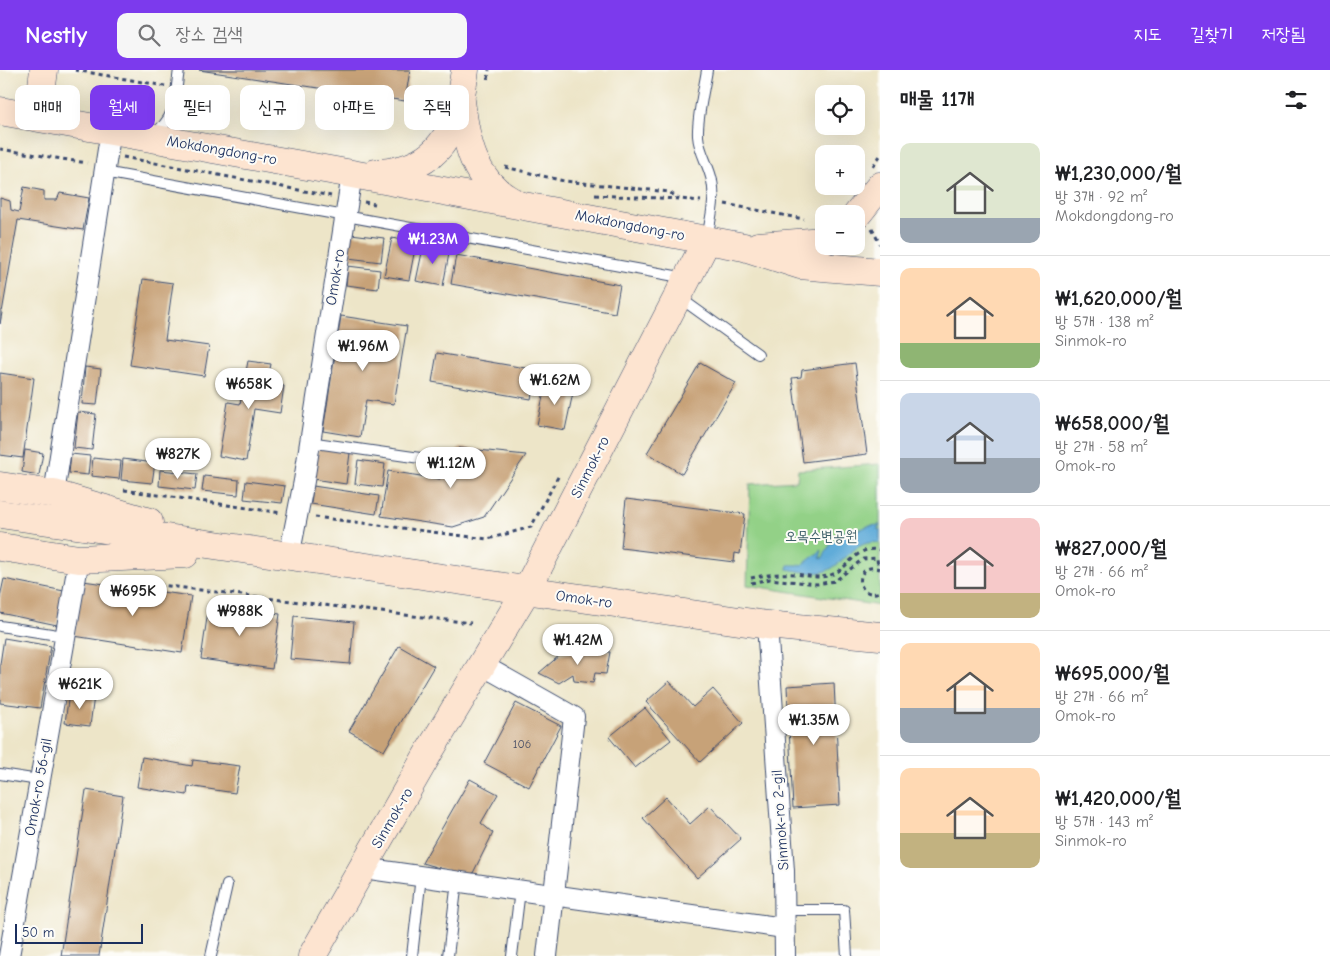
<!DOCTYPE html>
<html lang="ko">
<head>
<meta charset="utf-8">
<style>
  body { margin:0; font-family:"Comic Neue","Poor Story",sans-serif; background:#f6f6f6; color:#202124; height:100vh; display:flex; flex-direction:column; font-size:19px; white-space:nowrap }
  * { box-sizing:border-box; margin:0 }
  p { font-size:16px; color:#757577 }
  .icon { flex:none; width:28px; height:28px; fill:none; stroke:currentColor; stroke-width:2; stroke-linecap:round; stroke-linejoin:round }
  .map { position:relative; flex:1; overflow:hidden }
  .panel { display:flex; flex-direction:column; background:#fff; width:450px }
  .panel>* { flex:none }
  .guide { position:absolute; left:15px; top:15px; width:475px; height:45px; display:flex; gap:10px }
  .tools { position:absolute; left:815px; top:15px; display:grid; gap:10px }
  .tools a { display:grid; place-items:center; width:50px; height:50px; border-radius:10px; background:#fff; box-shadow:0 5px 20px #0002; font-size:25px }
  .scale { position:absolute; left:15px; bottom:12px; width:128px; box-sizing:border-box; padding-left:5px; border:2px solid #1b2f5e; border-top:0; font-size:14px; line-height:18px; white-space:nowrap; color:#1b2f5e; -webkit-text-stroke:4px #fdfcf7; paint-order:stroke }
  .price { position:absolute; translate:-50% -42px; padding:0 11px; border-radius:18px; background:#fff; color:#222; font-size:16px; line-height:32px; filter:drop-shadow(0 1px 2px #0008) }
  .price::after { content:''; position:absolute; left:50%; top:30px; width:15px; height:11px; margin-left:-8px; background:inherit; clip-path:polygon(0 0,100% 0,50% 100%) }
  .price.current { background:#7c3aed; color:#fff }
  ul { padding:0; list-style:none }
  li { display:flex; align-items:center; gap:15px; height:125px; padding:0 20px }
  li+li { border-top:1px solid #e0e0e0 }
  li span { display:grid; place-items:center; flex:none; width:140px; height:100px; border-radius:10px; color:#555 }
  li>.icon { margin-inline-start:auto }
  span .icon { width:60px; height:60px; fill:#fffc; stroke-width:1 }
  li b { font-size:21px }
  h2 { display:flex; justify-content:space-between; align-items:center; height:60px; padding:0 20px; font-size:21px }
  .pill { padding:0 18px; border-radius:10px; background:#fff; box-shadow:0 5px 20px #0002; font-size:18px; line-height:45px }
  .pill.current { background:#7c3aed; color:#fff }
  header { display:flex; align-items:center; gap:30px; box-sizing:border-box; height:70px; padding:0 25px; background:#7c3aed; color:#fff }
  header strong { font-size:24px }
  nav { display:flex; gap:28px; margin-inline-start:auto; font-size:18px }
  .search { width:350px; height:45px; background:#f6f6f6; display:flex; align-items:center; gap:12px; box-sizing:border-box; padding:0 18px; border-radius:10px; color:#757577; font-size:19px }
  main { display:flex; flex:1; min-height:0 }
  .map>svg:first-child { display:block }
</style>
</head>
<body>
<header>
<strong>Nestly</strong>
<div class="search"><svg class="icon" aria-label="search" viewBox="0 0 24 24"><circle cx="10" cy="10" r="6"/><path d="M15 15l6 6"/></svg>장소 검색</div>
<nav><a>지도</a><a>길찾기</a><a>저장됨</a></nav>
</header>
<main>
<div class="map">
<svg width="880" height="886" viewBox="0 0 880 886">
  <rect width="100%" height="100%" fill="#fdfcf7"/>
  <filter id="ink" filterUnits="userSpaceOnUse"><feTurbulence type="fractalNoise" baseFrequency=".02" numOctaves="2"/><feDisplacementMap in="SourceGraphic" scale="10" xChannelSelector="R" yChannelSelector="G"/><feConvolveMatrix kernelMatrix="1 2 1 2 8 2 1 2 1" color-interpolation-filters="sRGB"/></filter>
  <filter id="wash" filterUnits="userSpaceOnUse"><feTurbulence type="fractalNoise" baseFrequency=".0096" numOctaves="4" result="noise"/><feDisplacementMap in="SourceGraphic" scale="20" xChannelSelector="R" yChannelSelector="G"/><feGaussianBlur stdDeviation="1.12" result="paint"/><feColorMatrix in="noise" values="0 0 0 0 0 0 0 0 0 0 0 0 0 0 0 0 0 1.4 0 .05"/><feComposite in="paint" operator="in"/></filter>
  <g filter="url(#wash)">
    <rect width="100%" height="100%" fill="#ede5c8"/>
    <!-- green -->
    <polygon fill="#93d187" stroke="#578072" points="880,394 880,536 747,515 750,414 797,411 798,400"/>
    <!-- water -->
    <path fill="#61acd9" stroke="#3e6e9c" d="M880 455 877 459 880 460V473C855 468 845 494 826 501 814 505 799 501 787 499L788 495H802L822 480 820 488 822 489 830 475 846 460V463L848 464 868 456Z"/>
    <g id="blocks">
      <!-- building -->
      <g fill="#c7a278">
        <polygon points="199,0 410,0 405,31"/>
        <polygon points="24,117 44,121 44,130 57,130 60,123 89,128 83,160 18,150 0,254 0,128 10,131 11,140 19,142"/>
        <polygon points="351,164 384,168 381,192 348,188"/>
        <polygon points="392,168 416,173 409,210 384,206"/>
        <polygon points="424,173 450,178 443,216 416,211"/>
        <polygon points="456,185 620,215 615,243 451,214"/>
        <polygon points="348,196 380,200 378,219 346,215"/>
        <polygon points="143,209 173,213 165,270 209,276 204,306 130,295"/>
        <polygon points="341,246 407,256 394,334 366,330 360,367 323,361"/>
        <polygon points="437,283 537,300 531,329 432,312"/>
        <polygon points="248,291 271,294 267,313 284,316 280,343 254,339 246,391 219,386 228,332 240,334"/>
        <polygon points="700,293 736,313 682,404 647,383"/>
        <polygon points="855,293 867,384 803,392 792,308 801,307 802,300"/>
        <polygon points="85,297 101,299 97,335 82,334"/>
        <polygon points="0,303 34,308 23,388 0,385"/>
        <polygon points="546,312 574,318 565,360 537,355"/>
        <polygon points="78,342 96,344 92,380 74,378"/>
        <polygon points="318,378 350,383 346,414 313,409"/>
        <polygon points="459,378 526,385 484,447 453,457 381,446 388,401 440,409"/>
        <polygon points="25,380 43,383 39,405 22,402"/>
        <polygon points="71,384 90,386 88,405 69,403"/>
        <polygon points="93,388 121,391 119,409 91,406"/>
        <polygon points="123,389 155,393 152,413 121,410"/>
        <polygon points="358,390 385,394 382,417 355,414"/>
        <polygon points="160,400 197,404 195,420 159,416"/>
        <polygon points="204,406 239,410 238,425 202,421"/>
        <polygon points="246,411 285,416 282,433 244,429"/>
        <polygon points="313,416 379,426 376,444 311,434"/>
        <polygon points="626,429 745,444 740,484 735,483 734,492 621,478"/>
        <polygon points="4,509 64,521 57,555 0,543 0,527"/>
        <polygon points="83,511 191,526 182,583 74,566"/>
        <polygon points="209,534 280,544 272,599 201,589"/>
        <polygon points="294,546 354,552 350,594 290,589"/>
        <polygon points="4,568 51,576 40,638 0,633 0,594"/>
        <polygon points="399,576 434,596 384,681 349,661"/>
        <polygon points="584,579 610,582 606,604 595,603 593,613 574,611 573,604 559,613 539,603 560,585"/>
        <polygon points="669,611 693,637 713,619 743,653 700,692 646,632"/>
        <polygon points="834,613 840,735 793,738 787,616"/>
        <polygon points="69,623 94,626 90,656 65,653"/>
        <polygon points="516,633 561,656 529,717 484,693"/>
        <polygon points="645,638 671,670 635,698 609,667"/>
        <polygon points="142,687 192,696 193,690 240,696 235,723 188,716 187,725 137,717"/>
        <polygon points="470,709 498,724 481,753 493,763 471,807 422,793"/>
        <polygon points="86,720 123,726 99,886 61,886"/>
        <polygon points="666,727 690,754 710,736 741,769 697,808 643,748"/>
      </g>
    </g>
  </g>
  <g filter="url(#ink)">
    <use href="#blocks" fill-opacity="0" stroke="#3a4a6e" stroke-width="1"/>
    <g fill="none" stroke-linecap="round" stroke-linejoin="round">
      <defs>
        <g id="lane">
          <path d="M707 0C704 19 697 47 698 66 699 82 709 95 712 111 716 130 710 150 707 169"/>
          <path d="M153 64C177 49 175 25 179 0"/>
          <polyline points="104,102 686,208"/>
          <polyline points="680,228 758,284"/>
          <polyline points="309,372 427,389"/>
          <polyline points="0,556 64,566"/>
          <polyline points="0,704 39,710"/>
          <polyline points="783,840 844,840 847,886"/>
          <polyline points="211,886 227,815"/>
          <polyline points="412,886 421,806"/>
          <polyline points="448,886 457,811"/>
          <polyline points="512,886 520,820"/>
        </g>
        <g id="street">
          <polyline points="54,424 111,60"/>
          <polyline points="289,487 304,411 352,104"/>
          <polyline points="767,555 784,801 785,886"/>
          <polyline points="482,595 574,647 547,886"/>
          <polyline points="363,798 784,858"/>
          <polyline points="9,886 79,489"/>
        </g>
        <g id="secondary">
          <path d="M461 31C466 72 473 111 513 132"/>
          <polyline points="0,41 352,104 744,177 800,195 880,202"/>
          <polyline points="38,47 44,0"/>
          <path d="M376 103C385 103 395 101 403 99 451 86 459 42 465 0"/>
          <polyline points="856,146 880,116"/>
          <polyline points="758,176 824,171"/>
          <polyline points="0,416 54,424 149,452"/>
          <polyline points="0,444 767,555 880,566"/>
          <polyline points="0,477 79,489 185,484"/>
          <polyline points="312,886 429,682 526,521 707,170"/>
        </g>
      </defs>
      <!-- lane casing -->
      <use href="#lane" stroke="#3a4a6e" stroke-width="12"/>
      <!-- street casing -->
      <use href="#street" stroke="#3a4a6e" stroke-width="22"/>
      <!-- secondary casing -->
      <use href="#secondary" stroke="#3a4a6e" stroke-width="29"/>
      <!-- path -->
      <g stroke="#3a4a6e" stroke-width="3" stroke-dasharray="4 4" stroke-linecap="butt">
        <polyline points="75,0 165,16"/>
        <polyline points="488,9 489,0"/>
        <polyline points="0,79 87,93"/>
        <polyline points="123,87 331,126"/>
        <polyline points="873,96 880,86"/>
        <polyline points="505,97 564,111 669,122 679,129"/>
        <polyline points="595,125 680,129 701,131"/>
        <polyline points="364,132 375,134"/>
        <polyline points="725,134 804,149"/>
        <polyline points="830,144 836,140"/>
        <polyline points="872,159 880,174"/>
        <polyline points="124,420 282,443"/>
        <polyline points="315,447 488,469 531,457 559,405"/>
        <path d="M880 499C854 490 854 531 880 522"/>
        <path d="M751 508C765 505 779 503 794 504 808 505 820 510 833 504 850 497 856 475 880 480"/>
        <polyline points="119,510 471,553"/>
        <polyline points="751,513 770,509 817,514 835,511 863,489 877,488 878,498"/>
      </g>
      <!-- lane -->
      <use href="#lane" stroke="#fff" stroke-width="10"/>
      <!-- street -->
      <use href="#street" stroke="#fff" stroke-width="20"/>
      <!-- secondary -->
      <use href="#secondary" stroke="#fde4d0" stroke-width="28"/>
    </g>
  </g>
  <g text-anchor="middle" dominant-baseline="central" stroke-width="4" stroke-linejoin="round" paint-order="stroke">
    <!-- number labels -->
    <g font-size="12" fill="#464c64">
      <text x="522" y="674">106</text>
    </g>
    <!-- street labels -->
    <g font-size="15" fill="#1b2f5e" stroke="#fdfcf7">
      <text transform="translate(222 80) rotate(10)">Mokdongdong-ro</text>
      <text transform="translate(630 155) rotate(11)">Mokdongdong-ro</text>
      <text transform="translate(335 207) rotate(-81)">Omok-ro</text>
      <text transform="translate(590 397) rotate(-63)">Sinmok-ro</text>
      <text transform="translate(584 529) rotate(8)">Omok-ro</text>
      <text transform="translate(38 717) rotate(-80)">Omok-ro 56-gil</text>
      <text transform="translate(392 748) rotate(-60)">Sinmok-ro</text>
      <text transform="translate(780 750) rotate(-94)">Sinmok-ro 2-gil</text>
    </g>
    <!-- park labels -->
    <g font-size="15" fill="#3f606a" stroke="#fdfcf7">
      <text x="821" y="466">오목수변공원</text>
    </g>
  </g>
</svg>
<div class="tools">
<a><svg class="icon" aria-label="locate" viewBox="0 0 24 24"><circle cx="12" cy="12" r="6"/><path d="M12 2v4M12 18v4M2 12h4M18 12h4"/></svg></a>
<a>+</a>
<a>−</a>
</div>
<div class="scale">50 m</div>
<b class="price current" style="left:433px;top:195px">₩1.23M</b>
<b class="price" style="left:363px;top:302px">₩1.96M</b>
<b class="price" style="left:555px;top:336px">₩1.62M</b>
<b class="price" style="left:249px;top:340px">₩658K</b>
<b class="price" style="left:178px;top:410px">₩827K</b>
<b class="price" style="left:451px;top:419px">₩1.12M</b>
<b class="price" style="left:133px;top:547px">₩695K</b>
<b class="price" style="left:240px;top:567px">₩988K</b>
<b class="price" style="left:578px;top:596px">₩1.42M</b>
<b class="price" style="left:80px;top:640px">₩621K</b>
<b class="price" style="left:814px;top:676px">₩1.35M</b>
<div class="guide">
<a class="pill">매매</a>
<a class="pill current">월세</a>
<a class="pill">필터</a>
<a class="pill">신규</a>
<a class="pill">아파트</a>
<a class="pill">주택</a>
</div>
</div>
<section class="panel">
<h2>매물 11개<svg class="icon" aria-label="filters" viewBox="0 0 24 24"><path d="M4 7h16M4 17h16"/><circle cx="9" cy="7" r="2"/><circle cx="15" cy="17" r="2"/></svg></h2>
<ul>
<li><span style="background:linear-gradient(#dfe7d0 75%,#9aa5b1 0)"><svg class="icon" aria-label="home" viewBox="0 0 24 24"><path d="M3 11l9-7 9 7M6 9v11h12V9"/></svg></span><div><b>₩1,230,000/월</b><p>방 3개 · 92 m²</p><p>Mokdongdong-ro</p></div></li>
<li><span style="background:linear-gradient(#ffd9b3 75%,#8fb573 0)"><svg class="icon" aria-label="home" viewBox="0 0 24 24"><path d="M3 11l9-7 9 7M6 9v11h12V9"/></svg></span><div><b>₩1,620,000/월</b><p>방 5개 · 138 m²</p><p>Sinmok-ro</p></div></li>
<li><span style="background:linear-gradient(#c9d6e8 65%,#9aa5b1 0)"><svg class="icon" aria-label="home" viewBox="0 0 24 24"><path d="M3 11l9-7 9 7M6 9v11h12V9"/></svg></span><div><b>₩658,000/월</b><p>방 2개 · 58 m²</p><p>Omok-ro</p></div></li>
<li><span style="background:linear-gradient(#f6c9c9 75%,#c2b280 0)"><svg class="icon" aria-label="home" viewBox="0 0 24 24"><path d="M3 11l9-7 9 7M6 9v11h12V9"/></svg></span><div><b>₩827,000/월</b><p>방 2개 · 66 m²</p><p>Omok-ro</p></div></li>
<li><span style="background:linear-gradient(#ffd9b3 65%,#9aa5b1 0)"><svg class="icon" aria-label="home" viewBox="0 0 24 24"><path d="M3 11l9-7 9 7M6 9v11h12V9"/></svg></span><div><b>₩695,000/월</b><p>방 2개 · 66 m²</p><p>Omok-ro</p></div></li>
<li><span style="background:linear-gradient(#ffd9b3 65%,#c2b280 0)"><svg class="icon" aria-label="home" viewBox="0 0 24 24"><path d="M3 11l9-7 9 7M6 9v11h12V9"/></svg></span><div><b>₩1,420,000/월</b><p>방 5개 · 143 m²</p><p>Sinmok-ro</p></div></li>
</ul>
</section>
</main>
</body>
</html>
